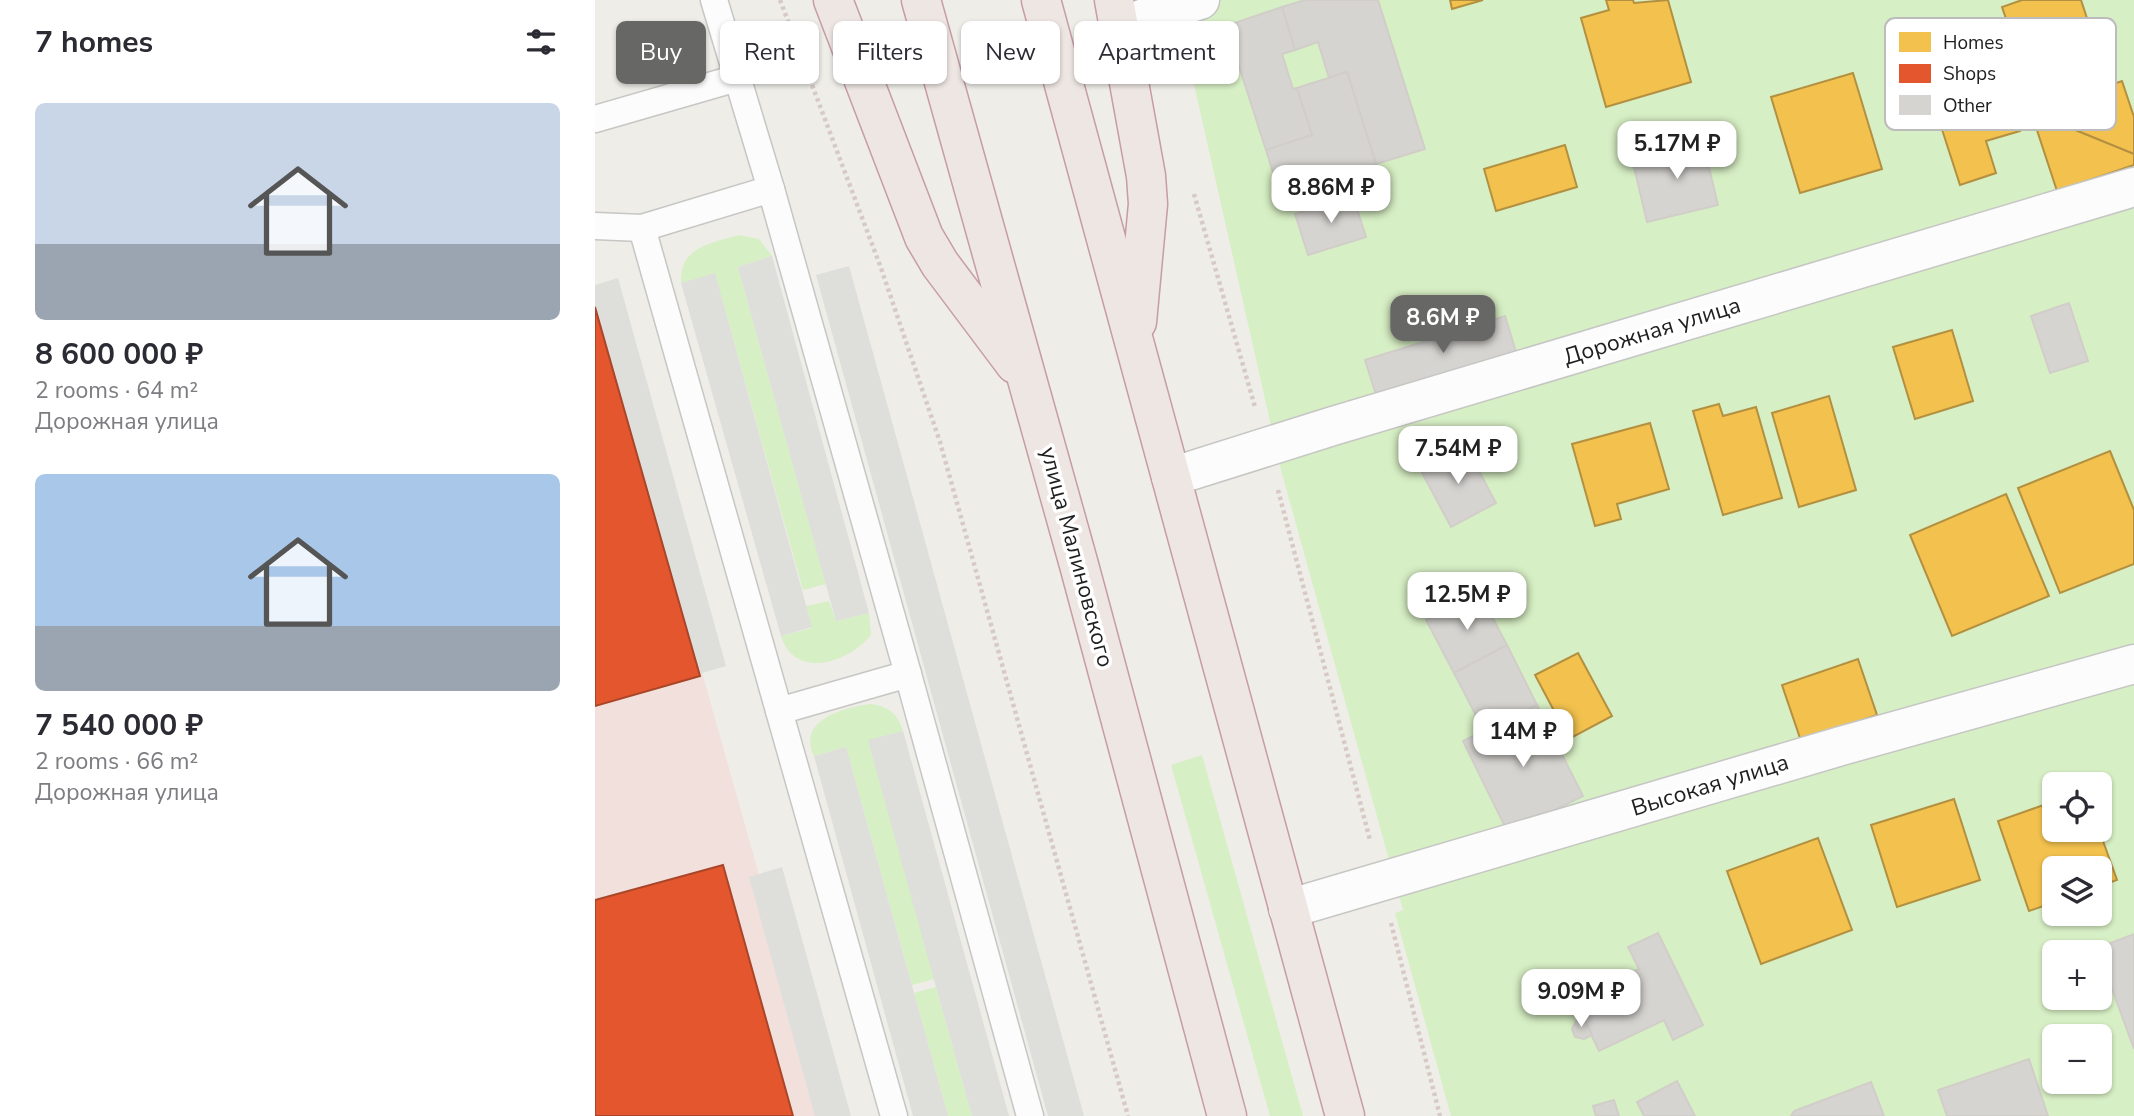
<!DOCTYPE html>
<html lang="en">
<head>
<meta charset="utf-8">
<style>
  body { margin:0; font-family:"Nunito Sans",sans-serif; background:#f2f2f3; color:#2b2b33; height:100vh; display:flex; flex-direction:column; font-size:26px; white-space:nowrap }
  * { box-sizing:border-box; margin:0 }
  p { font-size:23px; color:#7c7c81 }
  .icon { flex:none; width:38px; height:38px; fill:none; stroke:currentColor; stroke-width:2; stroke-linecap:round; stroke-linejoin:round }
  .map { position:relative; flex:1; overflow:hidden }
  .sheet { display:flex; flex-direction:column; background:#fff; width:595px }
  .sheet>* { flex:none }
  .guide { position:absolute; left:21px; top:21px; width:665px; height:63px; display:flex; gap:14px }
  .buttons { position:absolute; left:1447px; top:772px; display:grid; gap:14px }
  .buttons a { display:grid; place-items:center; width:70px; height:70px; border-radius:10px; background:#fff; box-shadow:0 2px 5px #0004; font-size:35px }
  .price { position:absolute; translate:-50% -60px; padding:0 16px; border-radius:14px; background:#fff; color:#222; font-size:23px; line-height:46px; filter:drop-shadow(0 2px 4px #0008) }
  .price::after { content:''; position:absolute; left:50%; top:42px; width:21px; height:16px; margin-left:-10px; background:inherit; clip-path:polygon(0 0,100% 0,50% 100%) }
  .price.active { background:#676765; color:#fff }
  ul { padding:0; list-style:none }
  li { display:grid; align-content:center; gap:14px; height:371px; padding:0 35px }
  li span { display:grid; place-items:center; height:217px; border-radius:10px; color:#555 }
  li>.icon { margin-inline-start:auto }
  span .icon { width:126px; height:126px; fill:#fffc; stroke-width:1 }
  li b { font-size:30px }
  h2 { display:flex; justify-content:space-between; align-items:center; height:84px; padding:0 35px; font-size:30px }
  .chip { padding:0 24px; border-radius:10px; background:#fff; box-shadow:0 2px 5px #0004; font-size:24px; line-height:63px }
  .chip.active { background:#676765; color:#fff }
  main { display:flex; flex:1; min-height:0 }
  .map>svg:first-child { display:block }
</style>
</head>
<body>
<main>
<section class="sheet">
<h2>7 homes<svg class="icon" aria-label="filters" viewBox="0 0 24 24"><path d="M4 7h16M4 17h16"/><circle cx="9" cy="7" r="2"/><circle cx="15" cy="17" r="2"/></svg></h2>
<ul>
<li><span style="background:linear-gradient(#c9d6e8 65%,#9aa5b1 0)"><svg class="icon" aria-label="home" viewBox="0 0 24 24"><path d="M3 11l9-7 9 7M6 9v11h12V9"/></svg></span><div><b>8 600 000 ₽</b><p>2 rooms · 64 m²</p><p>Дорожная улица</p></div></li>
<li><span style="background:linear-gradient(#a9c7e8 70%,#9aa5b1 0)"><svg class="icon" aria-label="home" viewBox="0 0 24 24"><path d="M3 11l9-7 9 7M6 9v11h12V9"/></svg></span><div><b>7 540 000 ₽</b><p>2 rooms · 66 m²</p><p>Дорожная улица</p></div></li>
</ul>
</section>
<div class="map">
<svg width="1539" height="1116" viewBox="0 0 1539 1116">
  <rect width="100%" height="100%" fill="#eeede8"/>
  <!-- commercial -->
  <polygon fill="#f1e0dc" points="0,293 232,1116 0,1116"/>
  <!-- grass -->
  <g fill="#d7efc4" fill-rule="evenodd">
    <path d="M580 0H1539V1116H856L800 913 808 910 686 470ZM1460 784H1505V830H1460ZM1460 868H1505V914H1460ZM1460 952H1505V998H1460ZM1460 1036H1505V1082H1460Z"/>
    <path d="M144 235 164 239 177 256 143 267 231 584 208 590 120 274 86 283C84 247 116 243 144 235Z"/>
    <path d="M234 601 241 621 274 613 276 635C255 662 200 681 186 636L217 628 211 606Z"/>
    <path d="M276 704C293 706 303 714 308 731L274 741 340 979 317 985 251 747 219 756C201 720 250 707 276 704Z"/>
    <polygon points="607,755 708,1116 675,1116 576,765"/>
    <polygon points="341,987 377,1116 353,1116 319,993"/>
  </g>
  <!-- parking -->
  <g fill="#dededb">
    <polygon points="177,256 274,613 241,621 143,267"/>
    <polygon points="254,266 386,744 489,1116 453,1116 221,275"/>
    <polygon points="120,273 217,627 186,636 86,283"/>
    <polygon points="23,278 131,666 97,676 0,325 0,285"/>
    <polygon points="308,731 414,1116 377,1116 341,987 273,740"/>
    <polygon points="251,747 353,1116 318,1116 219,756"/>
    <polygon points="187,867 256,1116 220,1116 154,877"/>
  </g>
  <!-- homes -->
  <g fill="#f2c14e" stroke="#b39040" stroke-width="2">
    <polygon points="855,0 888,0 857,9"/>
    <polygon points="1011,0 1038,0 1039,3 1073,0 1096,82 1011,107 986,18 1014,10"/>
    <polygon points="1427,0 1486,0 1510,73 1438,97 1407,7"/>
    <polygon points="1258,73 1287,169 1205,193 1176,97"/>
    <polygon points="1527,81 1539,117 1539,154 1436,112"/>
    <polygon points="1411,89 1425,131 1391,141 1401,173 1365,185 1341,111"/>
    <polygon points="1436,112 1539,154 1539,165 1462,191"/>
    <polygon points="970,145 982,187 901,211 889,169"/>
    <polygon points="1357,330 1378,401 1320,419 1298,347"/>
    <polygon points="1234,396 1261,490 1204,507 1177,413"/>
    <polygon points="1124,404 1128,416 1161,407 1187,498 1128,515 1098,411"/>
    <polygon points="1055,423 1074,489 1022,504 1026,519 1000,526 977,444"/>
    <polygon points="1515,451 1539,510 1539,564 1465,593 1423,488"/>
    <polygon points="1411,494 1454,596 1357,636 1315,535"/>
    <polygon points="983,653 1017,716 974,739 940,675"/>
    <polygon points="1263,659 1282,715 1206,741 1187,685"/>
    <polygon points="1359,799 1385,880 1302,907 1276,825"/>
    <polygon points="1460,801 1460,830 1504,830 1522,880 1505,886 1505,868 1460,868 1460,902 1434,911 1403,821"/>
    <polygon points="1223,838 1257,930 1166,964 1132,871"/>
  </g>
  <!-- shops -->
  <g fill="#e4572e" stroke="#a9462a" stroke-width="2">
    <polygon points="0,307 105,676 0,706"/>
    <polygon points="128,865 198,1116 0,1116 0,900"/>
  </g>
  <!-- building -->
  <g fill="#d6d4d0" stroke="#d1cec9" stroke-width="2">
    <polygon points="710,0 783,0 830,149 781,164 752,72 734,78 723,42 700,50 687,7"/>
    <polygon points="687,7 700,50 687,54 698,89 702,88 717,135 671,150 631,26"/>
    <polygon points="752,72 781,164 685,195 671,150 717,135 702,88"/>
    <polygon points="1105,130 1123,205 1052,222 1038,163 1087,152 1083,136"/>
    <polygon points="758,196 771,237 713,255 700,214"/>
    <polygon points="1474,303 1493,361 1455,373 1436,316"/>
    <polygon points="875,309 880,326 910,316 922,355 782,398 770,360 857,333 852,316"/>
    <polygon points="870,445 901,503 856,527 825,469"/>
    <polygon points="884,592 912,645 859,673 831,620"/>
    <polygon points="912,645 942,705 889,731 859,673"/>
    <polygon points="942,705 988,796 913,833 868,741"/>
    <polygon points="1063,933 1108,1025 1078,1040 1069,1020 1004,1051 980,1001 1044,969 1033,947"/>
    <polygon points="1539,934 1539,1049 1502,948"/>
    <polygon points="988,1017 997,1035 989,1039 980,1037 977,1029 981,1021"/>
    <polygon points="1434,1059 1453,1116 1352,1116 1343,1090"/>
    <polygon points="1082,1081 1100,1116 1049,1116 1042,1102"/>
    <polygon points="1276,1082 1289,1116 1196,1116 1199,1111"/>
    <polygon points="1019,1100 1024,1116 1001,1116 998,1106"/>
  </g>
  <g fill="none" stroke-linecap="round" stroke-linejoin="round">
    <defs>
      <g id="service">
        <polyline points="119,0 176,189 313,674 184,711"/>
        <polyline points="0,119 142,78"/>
        <polyline points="176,189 47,228 299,1116"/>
        <polyline points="0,226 47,228"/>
        <polyline points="313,674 435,1116"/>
      </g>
      <g id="minor">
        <polyline points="525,26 605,0"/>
        <polyline points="576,477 738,426 1539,187"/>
        <polyline points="693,909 1246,746 1539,664"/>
      </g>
      <g id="trunk">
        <polyline points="238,0 329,237 345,264 420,364"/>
        <polyline points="326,0 484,565 632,1116"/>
        <polyline points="446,0 750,1116"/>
        <polyline points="519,0 551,176 553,204 542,322"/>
      </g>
    </defs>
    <!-- service casing -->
    <use href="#service" stroke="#c6c6c4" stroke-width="29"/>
    <!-- minor casing -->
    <use href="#minor" stroke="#c6c6c4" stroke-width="41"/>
    <!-- trunk casing -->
    <use href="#trunk" stroke="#c69ca5" stroke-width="41"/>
    <!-- path -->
    <g stroke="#d7cac6" stroke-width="4.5" stroke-dasharray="3.5 3.5" stroke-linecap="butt">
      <polyline points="185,0 286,268 345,442 533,1116"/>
      <polyline points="599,194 660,407"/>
      <polyline points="683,490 775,840"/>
      <polyline points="796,923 845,1116"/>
    </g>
    <!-- service -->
    <use href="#service" stroke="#fcfcfc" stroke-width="26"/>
    <!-- minor -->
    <use href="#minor" stroke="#fcfcfc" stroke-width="38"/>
    <!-- trunk -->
    <use href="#trunk" stroke="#eee6e2" stroke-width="38"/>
  </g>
  <g text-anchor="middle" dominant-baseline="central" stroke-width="7" stroke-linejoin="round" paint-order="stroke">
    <!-- street labels -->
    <g font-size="23" fill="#1f1f1f" stroke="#fff">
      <text transform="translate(1057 331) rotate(-17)">Дорожная улица</text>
      <text transform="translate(482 557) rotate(75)">улица Малиновского</text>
      <text transform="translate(1115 785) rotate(-17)">Высокая улица</text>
    </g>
  </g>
  <!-- legend -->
  <rect x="1290" y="18" width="231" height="112" rx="10" fill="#fff" stroke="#bcbcbc" stroke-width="2"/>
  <rect x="1304" y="32" width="32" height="20" fill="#f2c14e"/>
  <rect x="1304" y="64" width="32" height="19" fill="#e4572e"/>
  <rect x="1304" y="95" width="32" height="20" fill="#d6d4d0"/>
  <g font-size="19" fill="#1f1f1f">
    <text x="1348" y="49">Homes</text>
    <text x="1348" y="80">Shops</text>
    <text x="1348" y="112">Other</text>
  </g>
</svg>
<div class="buttons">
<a><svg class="icon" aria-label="locate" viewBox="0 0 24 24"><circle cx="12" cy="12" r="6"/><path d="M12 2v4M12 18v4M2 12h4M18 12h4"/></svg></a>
<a><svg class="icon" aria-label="layers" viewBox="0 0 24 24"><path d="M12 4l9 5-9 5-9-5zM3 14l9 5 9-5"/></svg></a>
<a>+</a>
<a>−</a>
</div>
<b class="price" style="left:1082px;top:181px">5.17M ₽</b>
<b class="price" style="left:736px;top:225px">8.86M ₽</b>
<b class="price active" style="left:848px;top:355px">8.6M ₽</b>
<b class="price" style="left:863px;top:486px">7.54M ₽</b>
<b class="price" style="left:872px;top:632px">12.5M ₽</b>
<b class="price" style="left:928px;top:769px">14M ₽</b>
<b class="price" style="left:986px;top:1029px">9.09M ₽</b>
<div class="guide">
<a class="chip active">Buy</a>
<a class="chip">Rent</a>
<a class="chip">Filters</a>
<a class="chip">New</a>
<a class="chip">Apartment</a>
</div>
</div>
</main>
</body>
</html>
